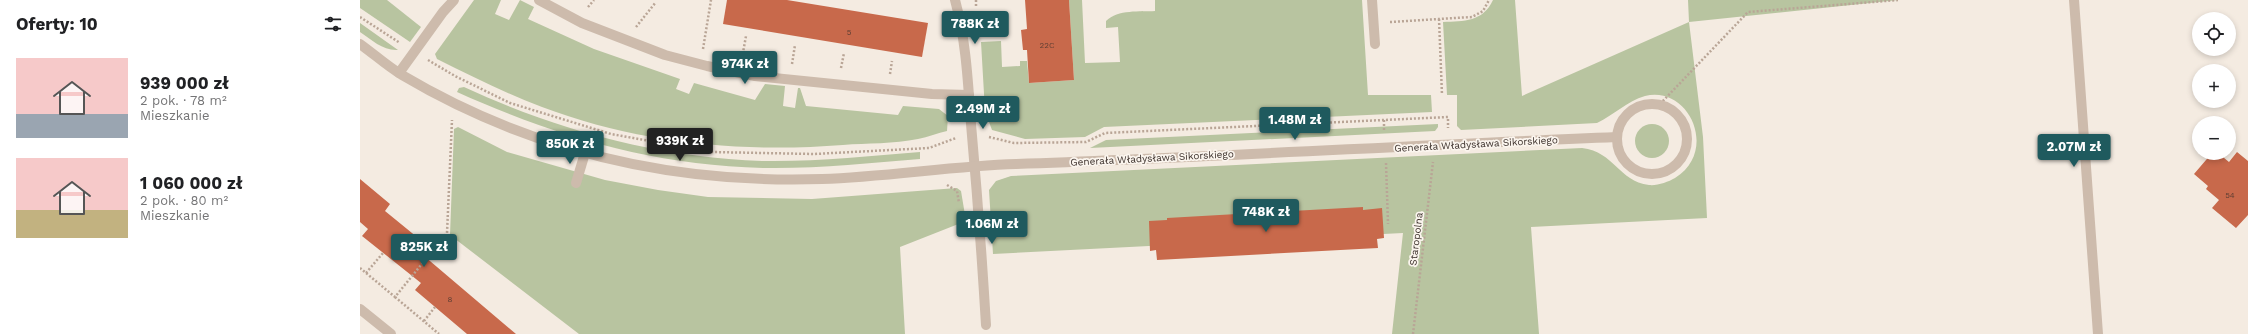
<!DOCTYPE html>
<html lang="pl">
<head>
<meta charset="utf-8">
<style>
  body { margin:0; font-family:"Work Sans",sans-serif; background:#f2f2f2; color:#202124; height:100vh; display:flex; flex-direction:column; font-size:15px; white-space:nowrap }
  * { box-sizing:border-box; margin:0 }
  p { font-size:13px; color:#757577 }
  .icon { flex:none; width:22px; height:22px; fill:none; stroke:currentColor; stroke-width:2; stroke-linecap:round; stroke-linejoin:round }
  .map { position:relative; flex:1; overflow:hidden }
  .sheet { display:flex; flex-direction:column; background:#fff; width:360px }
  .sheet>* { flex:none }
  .tools { position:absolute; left:1832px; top:12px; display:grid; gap:8px }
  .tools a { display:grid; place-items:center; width:44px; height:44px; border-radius:50%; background:#fff; box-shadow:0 2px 6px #0003; font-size:20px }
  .price { position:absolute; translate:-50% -34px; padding:0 9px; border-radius:4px; background:#1f5a5e; color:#fff; font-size:13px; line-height:26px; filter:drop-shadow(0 1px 2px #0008) }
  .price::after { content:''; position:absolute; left:50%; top:24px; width:12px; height:9px; margin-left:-6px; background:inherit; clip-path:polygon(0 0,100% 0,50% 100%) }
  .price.current { background:#222; color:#fff }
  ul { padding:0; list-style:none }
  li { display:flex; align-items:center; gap:12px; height:100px; padding:0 16px }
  li span { display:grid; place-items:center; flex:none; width:112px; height:80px; border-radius:0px; color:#555 }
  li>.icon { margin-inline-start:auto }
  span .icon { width:48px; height:48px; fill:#fffc; stroke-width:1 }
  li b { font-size:17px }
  h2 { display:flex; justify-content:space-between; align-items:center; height:48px; padding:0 16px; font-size:17px }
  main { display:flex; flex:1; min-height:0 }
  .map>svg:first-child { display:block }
</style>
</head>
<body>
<main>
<section class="sheet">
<h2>Oferty: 10<svg class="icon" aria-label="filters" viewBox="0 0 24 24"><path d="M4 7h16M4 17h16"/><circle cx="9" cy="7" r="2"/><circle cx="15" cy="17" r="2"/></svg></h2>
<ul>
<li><span style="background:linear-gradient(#f6c9c9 70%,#9aa5b1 0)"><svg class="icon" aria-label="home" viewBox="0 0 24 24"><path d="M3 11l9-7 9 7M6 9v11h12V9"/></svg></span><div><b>939 000 zł</b><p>2 pok. · 78 m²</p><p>Mieszkanie</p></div></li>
<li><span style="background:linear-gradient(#f6c9c9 65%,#c2b280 0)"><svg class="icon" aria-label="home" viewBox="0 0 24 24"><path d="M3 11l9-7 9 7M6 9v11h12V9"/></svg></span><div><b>1 060 000 zł</b><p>2 pok. · 80 m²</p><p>Mieszkanie</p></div></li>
</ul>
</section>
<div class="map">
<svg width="1888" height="334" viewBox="0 0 1888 334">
  <rect width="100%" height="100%" fill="#f4ebe1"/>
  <!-- green -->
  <g fill="#b8c4a0">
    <polygon points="0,0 27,0 61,27 50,42 0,8"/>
    <path d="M114 0H141L135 14 149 20 160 0 174 7 168 19 234 49 320 79 316 89 329 94 334 83 395 100 405 84 425 86 423 106 435 108 438 88H440L446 106 538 115 543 106 579 109 588 116 587 131C578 133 568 137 558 139 534 144 507 143 483 145 381 153 277 143 182 107 145 93 111 76 77 59L75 54Z"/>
    <path d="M709 0H722L725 63 760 62 758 27 746 28V21C758 9 780 12 795 11V0H1002L1008 95H1071L1072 112 744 127 725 137 665 139 632 130 625 111 621 42 641 41 642 67 660 66V61H667L669 83 714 80Z"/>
    <path d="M1133 0H1155L1162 96 1329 22 1328 0H1538L1329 22 1343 137 1347 218 1171 227 1179 334H1032L1043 233 633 254 629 190 636 181 651 176 1222 148C1255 152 1258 181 1289 185 1297 186 1308 182 1315 178 1359 151 1329 85 1285 96 1267 101 1254 115 1237 123L1101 130 1097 126V95H1087L1083 22C1104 21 1123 22 1133 0Z"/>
    <path d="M0 23 38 50C23 51 12 40 0 32Z"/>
    <path d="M104 87C199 131 297 157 402 161 455 162 508 156 560 152V159C508 163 456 169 403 168 292 165 197 137 97 92L99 88Z"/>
    <circle cx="1292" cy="141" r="17"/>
    <polygon points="1078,124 1078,127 1075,131 730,148 746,140"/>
    <polygon points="98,127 147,152 245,180 298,190 348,197 452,199 597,188 601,191 606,221 540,247 545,334 219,334 90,235 94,129"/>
  </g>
  <!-- building -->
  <g fill="#c8694b">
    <polygon points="367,0 427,0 568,23 562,57 363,24"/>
    <polygon points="665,0 709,0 714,80 669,83 667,50 663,50 661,30 667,29"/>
    <polygon points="1877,152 1888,161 1888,215 1876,228 1852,208 1859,200 1846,189 1848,186 1834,174 1852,153 1858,153 1869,162"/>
    <polygon points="0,179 30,204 25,211 63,242 57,250 156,334 107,334 55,290 61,283 2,236 8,229 0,222"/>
    <polygon points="1003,207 1003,210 1022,208 1024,238 1017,239 1018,248 797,260 796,250 790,251 789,221 807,220 807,218"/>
  </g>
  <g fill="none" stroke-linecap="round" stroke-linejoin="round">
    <!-- path -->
    <g stroke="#b9a596" stroke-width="2.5" stroke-dasharray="2 2" stroke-linecap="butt">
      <polyline points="616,0 616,8"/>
      <polyline points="228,7 234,0"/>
      <polyline points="0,17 40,43"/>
      <polyline points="1079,19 1082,95"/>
      <polyline points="1030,22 1112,17 1123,11 1129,0"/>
      <polyline points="276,27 296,2"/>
      <polyline points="343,49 351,0"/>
      <polyline points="382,58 386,36"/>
      <polyline points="68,60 95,76 150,103 251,134 351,152 454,154 569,148 596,138"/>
      <polyline points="432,64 435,45"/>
      <polyline points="481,68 484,53"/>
      <polyline points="530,74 532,61"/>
      <polyline points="1300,104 1388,12 1538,0"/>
      <polyline points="1024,120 1024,132"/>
      <polyline points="629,137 654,143 726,142 745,133 1088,117 1088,128"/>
      <polyline points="1026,163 1028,224"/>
      <polyline points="587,185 597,191 599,203"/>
      <polyline points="0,268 35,297 87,233 92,120"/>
      <polyline points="6,273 23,253"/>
      <polyline points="35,297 79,334"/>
      <polyline points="64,321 75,307"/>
      <polyline points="1053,334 1073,162"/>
    </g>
    <!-- lane -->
    <polyline stroke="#cdbbac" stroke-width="10" points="39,73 83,12 94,0"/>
    <!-- street -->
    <g stroke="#cdbbac" stroke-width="10">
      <polyline points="179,0 222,23 305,55 347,66 395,76 572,94 609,95"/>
      <path d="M595 0C606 40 608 82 611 124 617 191 622 258 626 325"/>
      <polyline points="1012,0 1015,44"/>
      <polyline points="1714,0 1738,334"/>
      <path d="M0 44C14 54 27 66 42 75 172 152 311 184 462 179 527 177 591 166 656 164 856 157 1056 145 1257 137"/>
      <circle cx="1292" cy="139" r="35"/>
      <polyline points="216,183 225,153"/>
      <polyline points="0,309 31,334"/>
    </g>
  </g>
  <g text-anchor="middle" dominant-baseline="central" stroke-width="3.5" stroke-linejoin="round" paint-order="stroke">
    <!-- number labels -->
    <g font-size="8" fill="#5e3e33">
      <text x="489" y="32">5</text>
      <text x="687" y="45">22C</text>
      <text x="1870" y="195">54</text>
      <text x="90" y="299">8</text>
    </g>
    <!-- street labels -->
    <g font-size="10" fill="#3b302b" stroke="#fbf5ee">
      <text transform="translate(1116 144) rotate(-3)">Generała Władysława Sikorskiego</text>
      <text transform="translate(792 158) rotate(-3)">Generała Władysława Sikorskiego</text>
      <text transform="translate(1056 239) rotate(-83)">Staropolna</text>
    </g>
  </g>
</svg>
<div class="tools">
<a><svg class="icon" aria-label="locate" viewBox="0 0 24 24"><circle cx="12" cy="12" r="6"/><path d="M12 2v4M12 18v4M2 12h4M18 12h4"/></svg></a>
<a>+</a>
<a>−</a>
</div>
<b class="price" style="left:615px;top:45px">788K zł</b>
<b class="price" style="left:385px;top:85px">974K zł</b>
<b class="price" style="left:623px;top:130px">2.49M zł</b>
<b class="price" style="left:935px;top:141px">1.48M zł</b>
<b class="price current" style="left:320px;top:162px">939K zł</b>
<b class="price" style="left:210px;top:165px">850K zł</b>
<b class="price" style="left:1714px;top:168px">2.07M zł</b>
<b class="price" style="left:906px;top:233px">748K zł</b>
<b class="price" style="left:632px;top:245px">1.06M zł</b>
<b class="price" style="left:64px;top:268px">825K zł</b>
</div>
</main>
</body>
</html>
